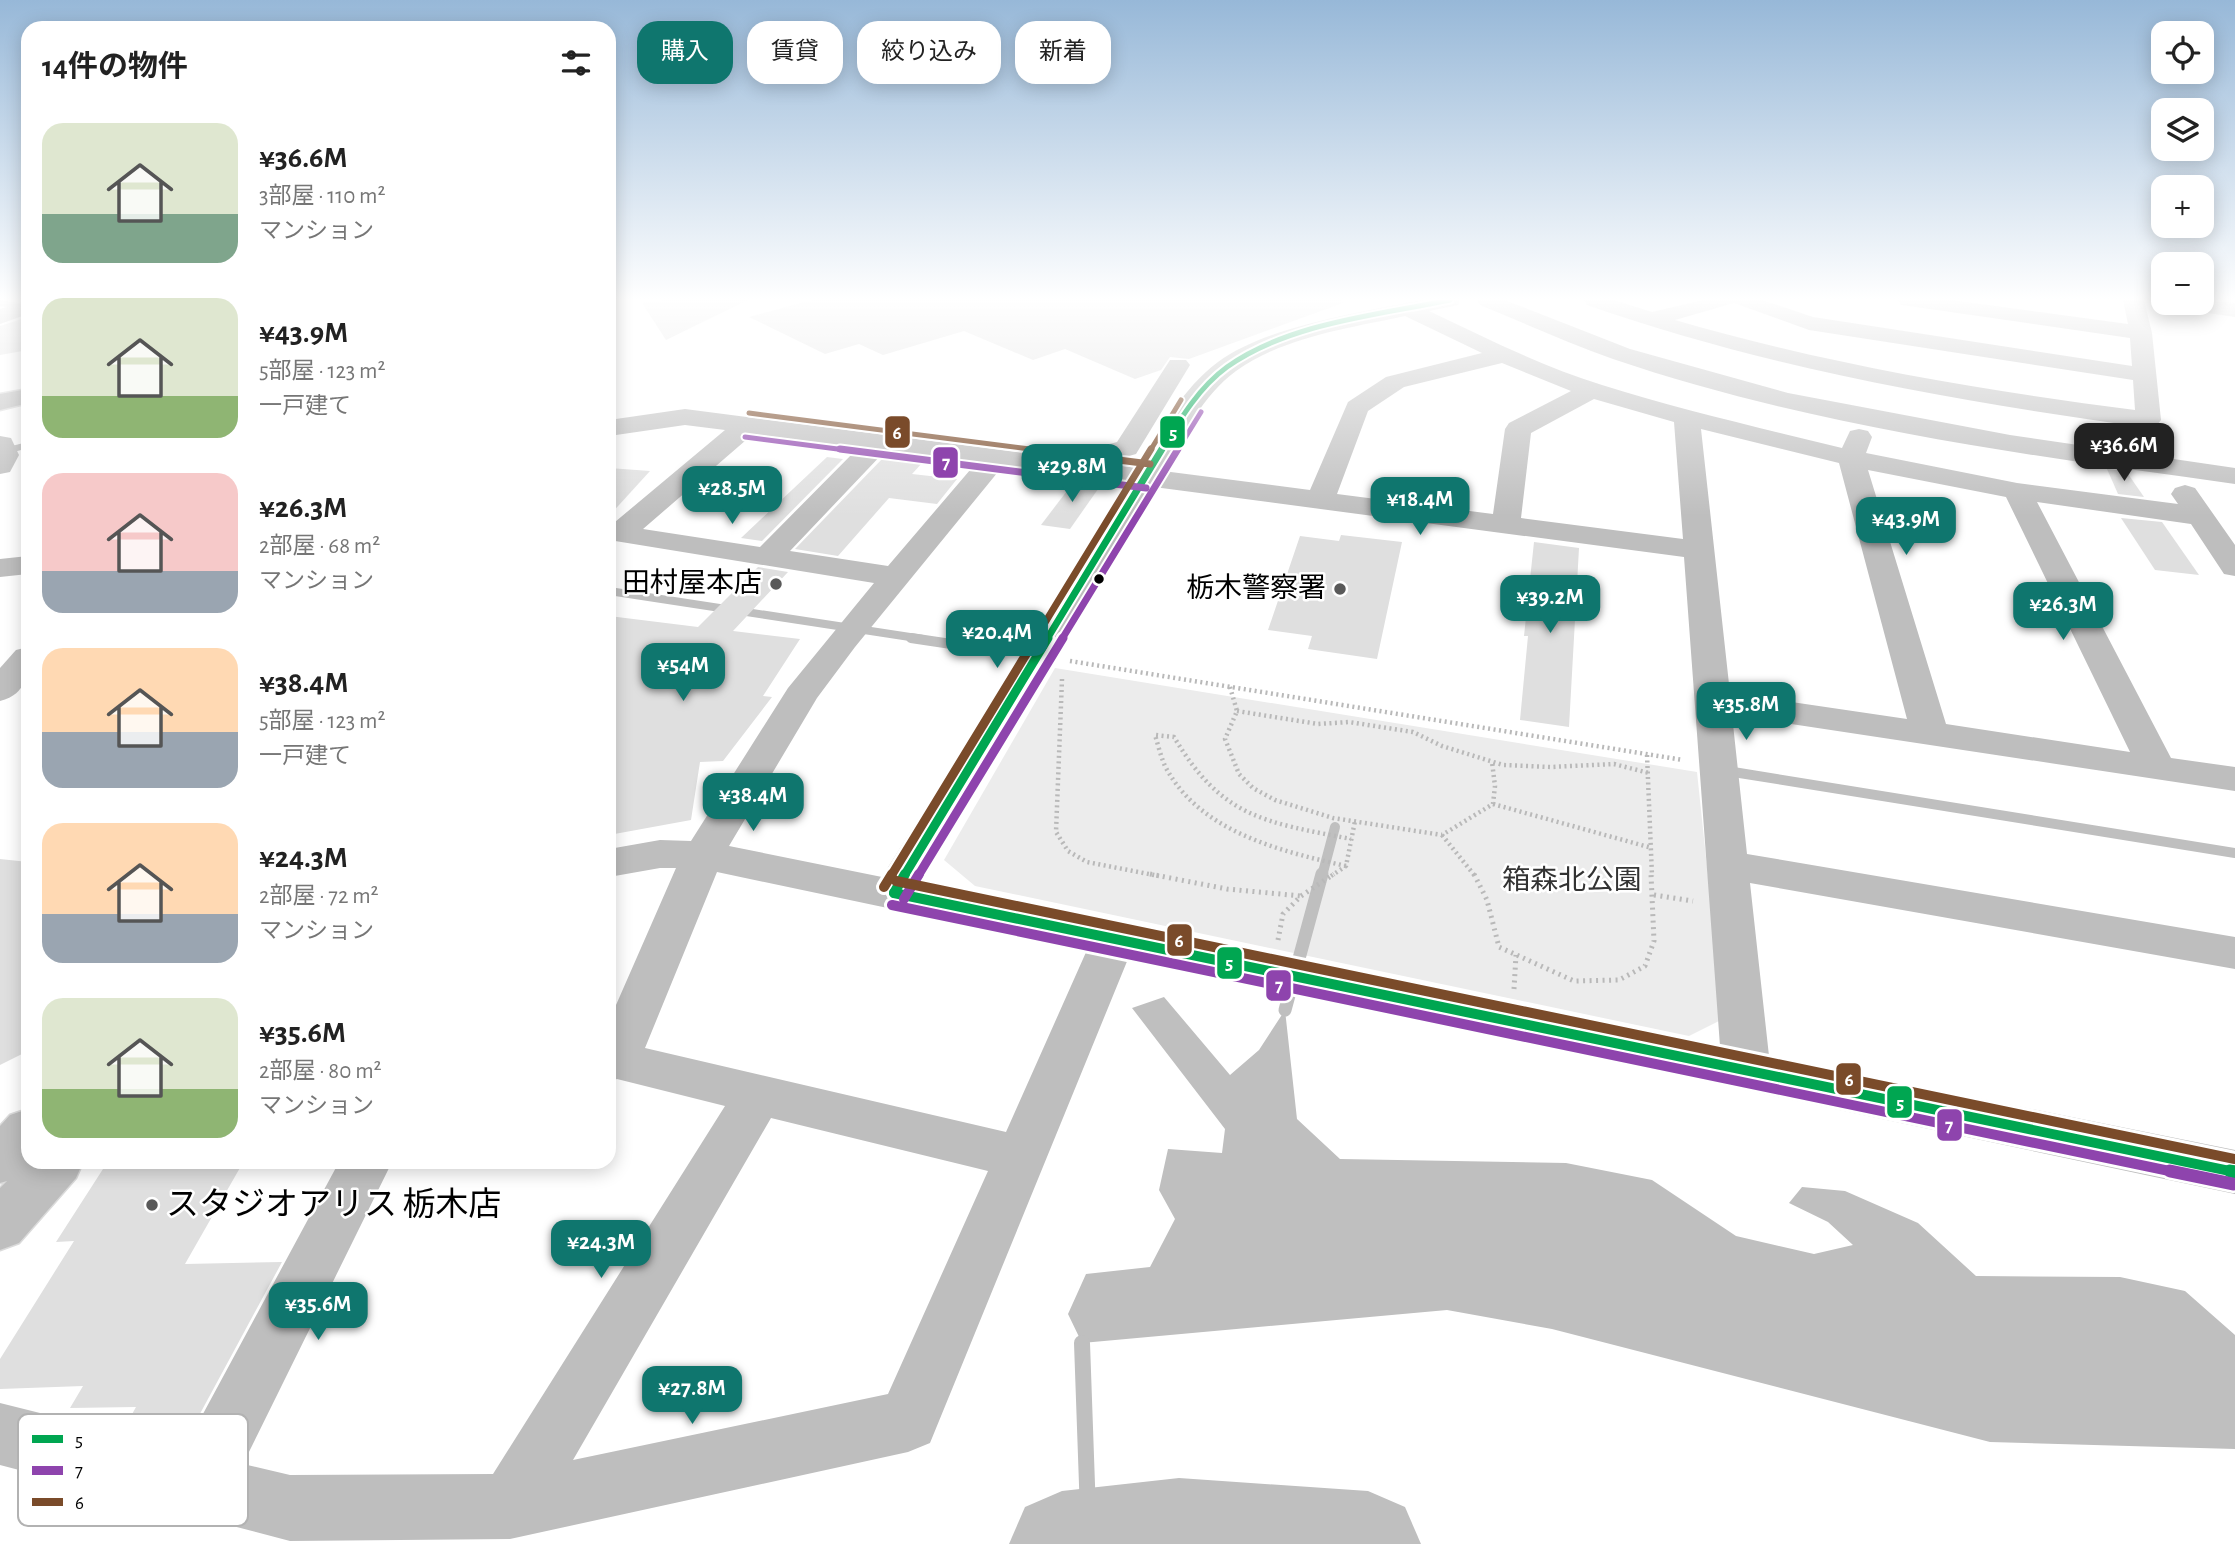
<!DOCTYPE html>
<html lang="ja">
<head>
<meta charset="utf-8">
<style>
  body { margin:0; font-family:"Alegreya Sans","Noto Sans JP",sans-serif; background:#f2f2f2; color:#222; height:100vh; display:flex; flex-direction:column; font-size:26px; white-space:nowrap }
  * { box-sizing:border-box; margin:0 }
  p { font-size:23px; color:#767676 }
  .icon { flex:none; width:38px; height:38px; fill:none; stroke:currentColor; stroke-width:2; stroke-linecap:round; stroke-linejoin:round }
  .map { position:relative; flex:1; overflow:hidden }
  .side { position:absolute; left:21px; top:21px; width:595px; height:1148px; display:flex; flex-direction:column; background:#fff; border-radius:21px; box-shadow:0 4px 18px #0003 }
  .side>* { flex:none }
  .top-card { position:absolute; left:637px; top:21px; width:665px; height:63px; display:flex; gap:14px }
  .buttons { position:absolute; left:2151px; top:21px; display:grid; gap:14px }
  .buttons a { display:grid; place-items:center; width:63px; height:63px; border-radius:14px; background:#fff; box-shadow:0 4px 18px #0003; font-size:35px }
  .price { position:absolute; translate:-50% -60px; padding:0 16px; border-radius:14px; background:#0f766e; color:#fff; font-size:23px; line-height:46px; filter:drop-shadow(0 2px 4px #0008) }
  .price::after { content:''; position:absolute; left:50%; top:42px; width:21px; height:16px; margin-left:-10px; background:inherit; clip-path:polygon(0 0,100% 0,50% 100%) }
  .price.current { background:#222; color:#fff }
  ul { padding:0; list-style:none }
  li { display:flex; align-items:center; gap:21px; height:175px; padding:0 21px }
  li span { display:grid; place-items:center; flex:none; width:196px; height:140px; border-radius:21px; color:#555 }
  li>.icon { margin-inline-start:auto }
  span .icon { width:84px; height:84px; fill:#fffc; stroke-width:1 }
  li b { font-size:30px }
  h2 { display:flex; justify-content:space-between; align-items:center; height:84px; padding:0 21px; font-size:30px }
  .tag { padding:0 24px; border-radius:21px; background:#fff; box-shadow:0 4px 18px #0003; font-size:24px; line-height:63px }
  .tag.current { background:#0f766e; color:#fff }
  .map>svg:first-child { display:block }
</style>
</head>
<body>
<div class="map">
<svg width="2235" height="1544" viewBox="0 0 2235 1544">
  <rect width="100%" height="100%" fill="#fff"/>
  <!-- green -->
  <polygon fill="#ececec" points="1055,668 1697,772 1723,1019 1689,1036 975,886 944,860"/>
  <!-- water -->
  <polygon fill="#bfbfbf" points="1164,997 1230,1075 1259,1050 1285,1010 1297,1119 1340,1159 1566,1163 1652,1180 1736,1236 1814,1254 1853,1245 1828,1222 1789,1203 1802,1187 1845,1191 1918,1223 1976,1276 2120,1277 2185,1291 2235,1335 2235,1449 1990,1442 1552,1329 1447,1310 1082,1343 1068,1314 1086,1274 1150,1267 1175,1219 1159,1190 1168,1149 1222,1153 1225,1129 1132,1008"/>
  <g fill="none" stroke-linecap="round" stroke-linejoin="round">
    <!-- stream-far4 -->
    <g stroke="#bfbfbf" stroke-width="6">
      <polyline points="0,303 17,306"/>
      <polyline points="5,451 28,445"/>
    </g>
    <!-- stream-far3 -->
    <g stroke="#bfbfbf" stroke-width="8">
      <polyline points="0,452 12,449"/>
      <polyline points="609,591 923,639"/>
    </g>
    <!-- stream-far2 -->
    <g stroke="#bfbfbf" stroke-width="10">
      <polyline points="911,638 998,651"/>
      <polyline points="1727,771 2235,853"/>
      <polyline points="1322,876 1335,827"/>
    </g>
    <!-- stream-far1 -->
    <polyline stroke="#bfbfbf" stroke-width="13" points="1285,1010 1322,874"/>
    <!-- stream -->
    <polyline stroke="#bfbfbf" stroke-width="16" points="1082,1343 1089,1541"/>
    <!-- river -->
    <polygon fill="#bfbfbf" fill-rule="evenodd" points="1179,1478 1368,1491 1405,1507 1421,1544 1009,1544 1025,1507 1062,1491"/>
  </g>
  <!-- building -->
  <g fill="#dfdfdf">
    <polygon points="664,300 748,300 666,340 642,303"/>
    <polygon points="812,300 1342,300 1343,303 1189,359 1170,357 1161,370 1135,379 1065,349 1033,360 964,331 883,355 859,344 825,354 749,317"/>
    <polygon points="28,317 28,350 0,355 0,326"/>
    <polygon points="827,457 843,459 762,541 741,538"/>
    <polygon points="884,457 923,462 912,474 957,479 937,504 889,498 838,556 795,549"/>
    <polygon points="609,468 650,471 609,516"/>
    <polygon points="2107,469 2126,471 2144,497 2118,494"/>
    <polygon points="1076,479 1103,482 1070,529 1041,525"/>
    <polygon points="2121,518 2162,522 2199,575 2155,570"/>
    <polygon points="1341,535 1402,542 1377,659 1308,649 1312,636 1268,630 1300,536 1339,541"/>
    <polygon points="1534,542 1579,548 1569,727 1520,720 1528,636 1524,636"/>
    <polygon points="758,567 788,572 733,631 800,639 763,696 772,697 723,761 700,762 691,820 609,835 609,616 698,627"/>
    <polygon points="0,859 28,862 28,1051 0,1065"/>
    <polygon points="241,1166 185,1264 282,1262 195,1423 126,1425 136,1407 70,1408 83,1386 0,1389 0,1359 74,1241 56,1242 103,1169"/>
  </g>
  <g fill="none" stroke-linecap="round" stroke-linejoin="round">
    <defs>
      <g id="major">
        <polygon points="28,389 28,403 0,410 0,394"/>
        <polygon points="28,1109 28,1162 83,1162 76,1178 19,1243 0,1250 0,1188 7,1181 0,1183 0,1126 10,1115"/>
      </g>
    </defs>
    <!-- major casing -->
    <use href="#major" stroke="#dbdbdb" stroke-width="3"/>
    <!-- path-far1 -->
    <g stroke="#b9b9b9" stroke-width="4.5" stroke-dasharray="2 3.5" stroke-linecap="butt">
      <polyline points="1070,661 1683,760"/>
      <polyline points="1062,679 1056,832 1068,851 1087,862 1159,876"/>
      <polyline points="1230,687 1237,711 1225,739 1239,774 1253,788 1275,800 1333,818 1442,835 1493,804 1495,786 1492,762"/>
      <polyline points="1237,711 1318,724 1349,722 1413,732 1442,746 1503,765 1551,767 1614,764 1649,773"/>
      <polyline points="1647,755 1652,876"/>
      <polyline points="1493,804 1652,848"/>
      <polyline points="1442,835 1475,876"/>
      <path d="M1346 866C1280 851 1199 832 1165 766 1161 757 1158 745 1155 735L1174 737C1222 818 1264 822 1351 839"/>
      <polyline points="1331,876 1346,866 1355,821"/>
    </g>
    <!-- path -->
    <g stroke="#b9b9b9" stroke-width="5" stroke-dasharray="2 4.5" stroke-linecap="butt">
      <polyline points="1150,874 1227,889 1301,896"/>
      <polyline points="1474,874 1487,900 1499,947 1574,981 1619,980 1645,966 1654,941 1651,874"/>
      <polyline points="1654,895 1693,901"/>
      <polyline points="1278,940 1283,914 1301,896 1334,874"/>
      <polyline points="1514,989 1516,955"/>
    </g>
    <!-- minor -->
    <g fill="#bebebe" fill-rule="evenodd">
      <polygon points="28,300 28,314 0,324 0,309"/>
      <path d="M1422 300H1460L1458 305 1429 311C1486 338 1543 367 1602 385 1681 410 1761 428 1842 448L1850 431 1859 429 1868 431 1872 437 1866 453 2017 483 2178 504 2171 494 2175 488 2185 485 2195 488 2235 545V576L2224 574 2191 524 2037 502 2171 758 2235 767V791L1732 715 1747 854 2235 937V969L1750 883 1769 1056 2235 1150V1194L1128 959 930 1443 908 1452 510 1539 290 1541 0 1465V1403L184 1449 339 1162H392L243 1464 290 1475 493 1474 725 1106 617 1079 609 1082V1021L676 868H660L609 877V849L660 840 691 841 788 688 874 583 609 540V527L725 430 685 425 609 436V420L685 409 1069 459 1064 453 1067 447C1084 443 1100 448 1117 442L1170 360H1186L1190 365 1136 454 1104 463 1094 462 1137 468C1159 431 1183 388 1218 362 1267 326 1362 312 1422 300ZM1405 316 1482 353 1386 377 1348 402 1310 490 1163 471C1182 437 1203 395 1236 371 1283 337 1350 328 1405 316ZM1502 363 1571 391 1509 423 1505 429 1493 514 1337 494 1368 411 1404 387ZM1594 399 1674 422 1683 539 1521 518 1531 433ZM1701 429 1839 463 1907 719 1730 693ZM753 434 858 448 760 547 643 529ZM885 451 976 463 888 566 790 551ZM1002 467 1128 483 882 877 729 846 817 698 855 647ZM1868 470 2006 497 2130 752 1946 724ZM1154 487 1684 557 1720 1046 920 885ZM717 872 1087 950 1006 1132 645 1048ZM771 1118 988 1171 888 1394 573 1460Z"/>
      <path d="M1477 300H1505L1630 349 1788 393 2010 435 2235 468V484C2026 455 1813 427 1613 359 1568 343 1524 323 1480 305Z"/>
      <path d="M1584 300H1614L1652 312 1703 300H1762L1813 317 2132 366 2130 338 1909 306 1901 305 1898 300H1951L2128 324 2123 300H2144L2152 333 2161 420 2157 425 2148 428C1956 401 1770 369 1587 305ZM1734 303 1809 330 2133 380 2135 410C1979 390 1826 364 1675 320Z"/>
      <polygon points="2202,300 2235,303 2235,317 2181,309 2173,308 2170,303 2202,303"/>
      <polygon points="0,436 11,438 19,455 10,472 0,474"/>
      <polygon points="28,556 28,574 0,577 0,559"/>
      <path d="M28 647C28 672 28 694 0 701V668L16 650Z"/>
    </g>
    <!-- major -->
    <use href="#major" fill="#bebebe" fill-rule="evenodd"/>
    <defs>
      <path id="bus-1-far4" d="M1161 451C1179 421 1198 388 1227 367 1289 323 1377 315 1450 300"/>
      <polyline id="bus-1-far3" points="1047,639 1162,449"/>
      <polyline id="bus-1-far2" points="904,876 1048,638"/>
      <g id="bus-1-far1">
        <polyline points="894,893 2235,1172"/>
        <polyline points="894,893 905,874"/>
      </g>
      <polyline id="bus-1" points="2230,1171 2235,1172"/>
      <g id="bus-2-far4">
        <polyline points="745,437 853,451"/>
        <polyline points="1177,451 1201,412"/>
      </g>
      <g id="bus-2-far3">
        <polyline points="840,449 1146,488"/>
        <polyline points="1062,639 1178,449"/>
      </g>
      <polyline id="bus-2-far2" points="918,876 1063,638"/>
      <g id="bus-2-far1">
        <polyline points="904,899 919,874"/>
        <polyline points="892,905 2179,1173"/>
      </g>
      <polyline id="bus-2" points="2170,1171 2233,1184"/>
      <g id="bus-3-far3">
        <polyline points="749,413 1046,451"/>
        <polyline points="1150,451 1181,400"/>
      </g>
      <g id="bus-3-far2">
        <polyline points="1032,449 1150,464"/>
        <polyline points="1035,639 1151,449"/>
      </g>
      <polyline id="bus-3-far1" points="891,876 1036,638"/>
      <g id="bus-3">
        <polyline points="896,881 2235,1159"/>
        <polyline points="884,887 892,874"/>
      </g>
    </defs>
    <!-- bus-1-far4 casing -->
    <use href="#bus-1-far4" stroke="#fff" stroke-width="9"/>
    <!-- bus-1-far3 casing -->
    <use href="#bus-1-far3" stroke="#fff" stroke-width="11"/>
    <!-- bus-1-far2 casing -->
    <use href="#bus-1-far2" stroke="#fff" stroke-width="14"/>
    <!-- bus-1-far1 casing -->
    <use href="#bus-1-far1" stroke="#fff" stroke-width="16"/>
    <!-- bus-1 casing -->
    <use href="#bus-1" stroke="#fff" stroke-width="18"/>
    <!-- bus-2-far4 casing -->
    <use href="#bus-2-far4" stroke="#fff" stroke-width="9"/>
    <!-- bus-2-far3 casing -->
    <use href="#bus-2-far3" stroke="#fff" stroke-width="11"/>
    <!-- bus-2-far2 casing -->
    <use href="#bus-2-far2" stroke="#fff" stroke-width="14"/>
    <!-- bus-2-far1 casing -->
    <use href="#bus-2-far1" stroke="#fff" stroke-width="16"/>
    <!-- bus-2 casing -->
    <use href="#bus-2" stroke="#fff" stroke-width="18"/>
    <!-- bus-3-far3 casing -->
    <use href="#bus-3-far3" stroke="#fff" stroke-width="9"/>
    <!-- bus-3-far2 casing -->
    <use href="#bus-3-far2" stroke="#fff" stroke-width="11"/>
    <!-- bus-3-far1 casing -->
    <use href="#bus-3-far1" stroke="#fff" stroke-width="14"/>
    <!-- bus-3 casing -->
    <use href="#bus-3" stroke="#fff" stroke-width="16"/>
    <!-- bus-1-far4 -->
    <use href="#bus-1-far4" stroke="#00a651" stroke-width="5"/>
    <!-- bus-1-far3 -->
    <use href="#bus-1-far3" stroke="#00a651" stroke-width="7"/>
    <!-- bus-1-far2 -->
    <use href="#bus-1-far2" stroke="#00a651" stroke-width="9"/>
    <!-- bus-1-far1 -->
    <use href="#bus-1-far1" stroke="#00a651" stroke-width="10"/>
    <!-- bus-1 -->
    <use href="#bus-1" stroke="#00a651" stroke-width="13"/>
    <!-- bus-2-far4 -->
    <use href="#bus-2-far4" stroke="#8e44ad" stroke-width="5"/>
    <!-- bus-2-far3 -->
    <use href="#bus-2-far3" stroke="#8e44ad" stroke-width="7"/>
    <!-- bus-2-far2 -->
    <use href="#bus-2-far2" stroke="#8e44ad" stroke-width="9"/>
    <!-- bus-2-far1 -->
    <use href="#bus-2-far1" stroke="#8e44ad" stroke-width="10"/>
    <!-- bus-2 -->
    <use href="#bus-2" stroke="#8e44ad" stroke-width="13"/>
    <!-- bus-3-far3 -->
    <use href="#bus-3-far3" stroke="#7a4b2a" stroke-width="5"/>
    <!-- bus-3-far2 -->
    <use href="#bus-3-far2" stroke="#7a4b2a" stroke-width="7"/>
    <!-- bus-3-far1 -->
    <use href="#bus-3-far1" stroke="#7a4b2a" stroke-width="9"/>
    <!-- bus-3 -->
    <use href="#bus-3" stroke="#7a4b2a" stroke-width="10"/>
  </g>
  <!-- sky -->
  <linearGradient id="sky" x2="0" y2="1"><stop stop-color="#97b8d8"/><stop offset="0.58" stop-color="#fff"/><stop offset="1" stop-color="#fff" stop-opacity="0"/></linearGradient>
  <rect width="2235" height="516" fill="url(#sky)"/>
  <!-- markers -->
  <circle fill="#000" stroke="#fff" stroke-width="2.5" cx="1099" cy="579" r="6"/>
  <g fill="#595959" stroke="#fff" stroke-width="2.5">
    <circle cx="776" cy="584" r="7"/>
    <circle cx="1340" cy="589" r="7"/>
    <circle cx="152" cy="1205" r="7"/>
  </g>
  <g text-anchor="middle" dominant-baseline="central" stroke-width="5" stroke-linejoin="round" paint-order="stroke">
    <!-- poi labels -->
    <g font-size="28" fill="#000" stroke="#fff" text-anchor="end">
      <text x="762" y="584">田村屋本店</text>
      <text x="1326" y="589">栃木警察署</text>
    </g>
    <!-- park labels -->
    <g font-size="28" fill="#333" stroke="#fff">
      <text x="1572" y="881">箱森北公園</text>
    </g>
    <!-- near-poi labels -->
    <g font-size="33" fill="#000" stroke="#fff" text-anchor="start">
      <text x="166" y="1205">スタジオアリス 栃木店</text>
    </g>
  </g>
  <!-- legend -->
  <rect x="18" y="1414" width="230" height="112" rx="10" fill="#fff" stroke="#b2b2b2" stroke-width="2"/>
  <rect x="32" y="1435" width="31" height="8" fill="#00a651"/>
  <rect x="32" y="1466" width="31" height="9" fill="#8e44ad"/>
  <rect x="32" y="1498" width="31" height="8" fill="#7a4b2a"/>
  <g font-size="19" fill="#000">
    <text x="75" y="1446">5</text>
    <text x="75" y="1477">7</text>
    <text x="75" y="1509">6</text>
  </g>
  <g stroke="#fff" stroke-width="2.5">
    <rect x="884" y="415" width="27" height="34" rx="7" fill="#7a4b2a"/>
    <rect x="1159" y="415" width="27" height="34" rx="7" fill="#00a651"/>
    <rect x="932" y="446" width="27" height="33" rx="7" fill="#8e44ad"/>
    <rect x="1166" y="923" width="27" height="34" rx="7" fill="#7a4b2a"/>
    <rect x="1216" y="946" width="27" height="34" rx="7" fill="#00a651"/>
    <rect x="1265" y="969" width="27" height="33" rx="7" fill="#8e44ad"/>
    <rect x="1835" y="1062" width="27" height="34" rx="7" fill="#7a4b2a"/>
    <rect x="1886" y="1085" width="27" height="34" rx="7" fill="#00a651"/>
    <rect x="1936" y="1108" width="27" height="34" rx="7" fill="#8e44ad"/>
  </g>
  <g font-size="19" text-anchor="middle" font-weight="bold" fill="#fff">
    <text x="897" y="439">6</text>
    <text x="1173" y="439">5</text>
    <text x="946" y="469">7</text>
    <text x="1179" y="947">6</text>
    <text x="1229" y="969">5</text>
    <text x="1279" y="992">7</text>
    <text x="1849" y="1086">6</text>
    <text x="1900" y="1109">5</text>
    <text x="1949" y="1132">7</text>
  </g>
</svg>
<div class="buttons">
<a><svg class="icon" aria-label="locate" viewBox="0 0 24 24"><circle cx="12" cy="12" r="6"/><path d="M12 2v4M12 18v4M2 12h4M18 12h4"/></svg></a>
<a><svg class="icon" aria-label="layers" viewBox="0 0 24 24"><path d="M12 4l9 5-9 5-9-5zM3 14l9 5 9-5"/></svg></a>
<a>+</a>
<a>−</a>
</div>
<b class="price current" style="left:2124px;top:483px">¥36.6M</b>
<b class="price" style="left:1072px;top:504px">¥29.8M</b>
<b class="price" style="left:732px;top:526px">¥28.5M</b>
<b class="price" style="left:1420px;top:537px">¥18.4M</b>
<b class="price" style="left:1906px;top:557px">¥43.9M</b>
<b class="price" style="left:1550px;top:635px">¥39.2M</b>
<b class="price" style="left:2063px;top:642px">¥26.3M</b>
<b class="price" style="left:997px;top:670px">¥20.4M</b>
<b class="price" style="left:683px;top:703px">¥54M</b>
<b class="price" style="left:1746px;top:742px">¥35.8M</b>
<b class="price" style="left:753px;top:833px">¥38.4M</b>
<b class="price" style="left:601px;top:1280px">¥24.3M</b>
<b class="price" style="left:318px;top:1342px">¥35.6M</b>
<b class="price" style="left:692px;top:1426px">¥27.8M</b>
<div class="top-card">
<a class="tag current">購入</a>
<a class="tag">賃貸</a>
<a class="tag">絞り込み</a>
<a class="tag">新着</a>
</div>
<section class="side">
<h2>14件の物件<svg class="icon" aria-label="filters" viewBox="0 0 24 24"><path d="M4 7h16M4 17h16"/><circle cx="9" cy="7" r="2"/><circle cx="15" cy="17" r="2"/></svg></h2>
<ul>
<li><span style="background:linear-gradient(#dfe7d0 65%,#7fa58c 0)"><svg class="icon" aria-label="home" viewBox="0 0 24 24"><path d="M3 11l9-7 9 7M6 9v11h12V9"/></svg></span><div><b>¥36.6M</b><p>3部屋 · 110 m²</p><p>マンション</p></div></li>
<li><span style="background:linear-gradient(#dfe7d0 70%,#8fb573 0)"><svg class="icon" aria-label="home" viewBox="0 0 24 24"><path d="M3 11l9-7 9 7M6 9v11h12V9"/></svg></span><div><b>¥43.9M</b><p>5部屋 · 123 m²</p><p>一戸建て</p></div></li>
<li><span style="background:linear-gradient(#f6c9c9 70%,#9aa5b1 0)"><svg class="icon" aria-label="home" viewBox="0 0 24 24"><path d="M3 11l9-7 9 7M6 9v11h12V9"/></svg></span><div><b>¥26.3M</b><p>2部屋 · 68 m²</p><p>マンション</p></div></li>
<li><span style="background:linear-gradient(#ffd9b3 60%,#9aa5b1 0)"><svg class="icon" aria-label="home" viewBox="0 0 24 24"><path d="M3 11l9-7 9 7M6 9v11h12V9"/></svg></span><div><b>¥38.4M</b><p>5部屋 · 123 m²</p><p>一戸建て</p></div></li>
<li><span style="background:linear-gradient(#ffd9b3 65%,#9aa5b1 0)"><svg class="icon" aria-label="home" viewBox="0 0 24 24"><path d="M3 11l9-7 9 7M6 9v11h12V9"/></svg></span><div><b>¥24.3M</b><p>2部屋 · 72 m²</p><p>マンション</p></div></li>
<li><span style="background:linear-gradient(#dfe7d0 65%,#8fb573 0)"><svg class="icon" aria-label="home" viewBox="0 0 24 24"><path d="M3 11l9-7 9 7M6 9v11h12V9"/></svg></span><div><b>¥35.6M</b><p>2部屋 · 80 m²</p><p>マンション</p></div></li>
</ul>
</section>
</div>
</body>
</html>
